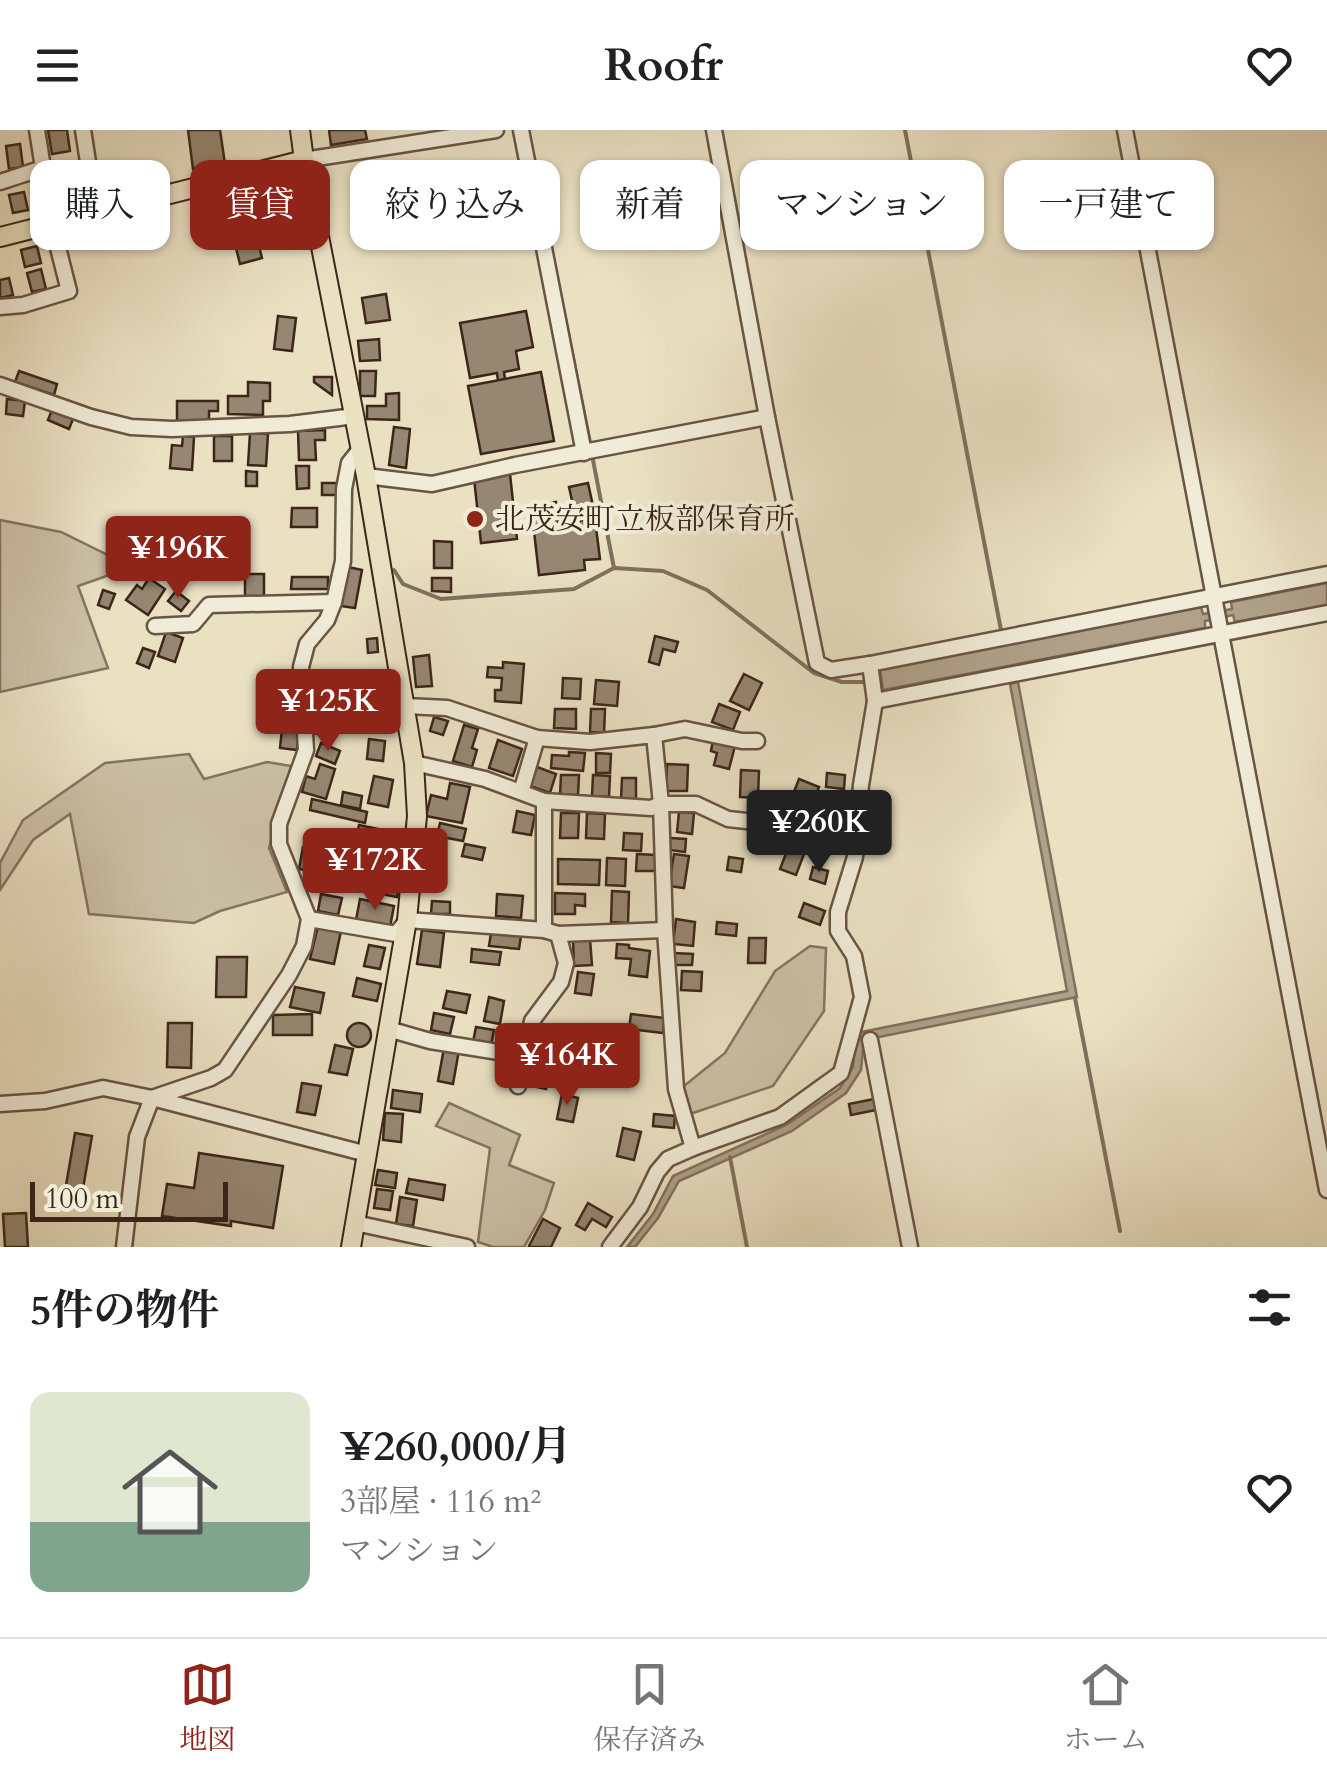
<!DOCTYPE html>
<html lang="ja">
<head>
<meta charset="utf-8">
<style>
  body { margin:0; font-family:Cardo,"Noto Serif JP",serif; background:#f2f2f2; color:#202124; height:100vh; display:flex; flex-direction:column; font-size:38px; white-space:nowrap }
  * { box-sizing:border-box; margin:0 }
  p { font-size:32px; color:#757577 }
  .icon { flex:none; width:55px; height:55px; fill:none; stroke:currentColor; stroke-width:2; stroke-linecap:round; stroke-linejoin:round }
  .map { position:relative; height:1117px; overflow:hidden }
  .drawer { display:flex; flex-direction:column; background:#fff; flex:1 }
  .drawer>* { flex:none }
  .guide { position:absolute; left:30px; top:30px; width:1268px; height:90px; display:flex; gap:20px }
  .scale { position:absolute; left:30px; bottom:25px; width:198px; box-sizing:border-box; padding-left:10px; border:5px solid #3c261a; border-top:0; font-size:28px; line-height:35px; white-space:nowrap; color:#3c261a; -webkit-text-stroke:8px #f1ecd8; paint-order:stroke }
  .price { position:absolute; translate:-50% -85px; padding:0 22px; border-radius:10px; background:#8f2418; color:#fff; font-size:32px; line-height:65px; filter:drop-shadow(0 2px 5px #0008) }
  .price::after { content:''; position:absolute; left:50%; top:60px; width:30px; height:22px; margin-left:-15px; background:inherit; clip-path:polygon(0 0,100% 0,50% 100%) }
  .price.active { background:#222; color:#fff }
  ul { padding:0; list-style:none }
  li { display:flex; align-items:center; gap:30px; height:250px; padding:0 30px }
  li span { display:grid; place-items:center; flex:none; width:280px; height:200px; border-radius:20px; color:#555 }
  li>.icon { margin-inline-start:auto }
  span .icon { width:120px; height:120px; fill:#fffc; stroke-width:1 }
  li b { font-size:42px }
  h2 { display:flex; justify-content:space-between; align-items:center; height:120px; padding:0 30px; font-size:42px }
  .chip { padding:0 35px; border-radius:20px; background:#fff; box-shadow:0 2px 8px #0004; font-size:35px; line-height:90px }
  .chip.active { background:#8f2418; color:#fff }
  header { display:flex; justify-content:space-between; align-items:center; height:130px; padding:0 30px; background:#fff; font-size:45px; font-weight:800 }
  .tabs { display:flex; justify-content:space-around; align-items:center; height:140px; border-top:2px solid #e0e0e0; background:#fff; font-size:28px; color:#757577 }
  .tabs a { display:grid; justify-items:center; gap:5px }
  .tabs .active { color:#8f2418 }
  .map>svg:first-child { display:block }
</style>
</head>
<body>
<header><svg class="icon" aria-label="menu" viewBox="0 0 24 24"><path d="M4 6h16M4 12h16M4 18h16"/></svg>Roofr<svg class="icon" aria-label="heart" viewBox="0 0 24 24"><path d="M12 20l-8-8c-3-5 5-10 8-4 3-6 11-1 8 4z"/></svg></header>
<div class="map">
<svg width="1327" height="1117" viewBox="0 0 1327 1117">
  <rect width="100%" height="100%" fill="#eae1c3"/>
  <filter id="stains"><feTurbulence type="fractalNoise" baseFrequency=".002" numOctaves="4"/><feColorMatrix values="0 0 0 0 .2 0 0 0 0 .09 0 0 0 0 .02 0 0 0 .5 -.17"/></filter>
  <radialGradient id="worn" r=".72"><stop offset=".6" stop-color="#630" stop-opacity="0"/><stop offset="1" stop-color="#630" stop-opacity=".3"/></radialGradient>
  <!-- green -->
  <g fill="#ccc1a6" stroke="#847460" stroke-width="2.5">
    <polygon points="0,390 61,402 132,437 78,456 108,538 0,562"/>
    <polygon points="189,624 204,649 267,632 291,636 269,718 287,762 220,781 194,793 89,784 70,684 33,710 0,760 0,733 23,690 105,633"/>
    <polygon points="810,816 826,818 824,881 773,956 690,984 684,956 725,923 775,841"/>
    <polygon points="449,973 520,1005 509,1035 554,1053 545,1080 524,1117 493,1117 478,1112 490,1018 436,996"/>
  </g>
  <!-- water -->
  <g fill="#afa18a" stroke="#81705d" stroke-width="2.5">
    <polygon points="1327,453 1327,475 1235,492 1233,485 1205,491 1205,498 883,560 880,539 1201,477 1203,484 1232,479 1231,472"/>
    <polygon points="1018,552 1077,867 864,910 861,940 846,963 792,1001 679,1051 658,1088 635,1117 627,1117 653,1084 673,1046 788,994 840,958 853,937 856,903 1067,861 1010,554"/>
  </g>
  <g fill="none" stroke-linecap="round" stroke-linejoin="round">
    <!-- stream -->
    <g stroke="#81705d" stroke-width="4">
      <polyline points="905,0 1001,500"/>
      <polyline points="542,73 590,313"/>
      <polyline points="592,325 614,438"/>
      <polyline points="394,440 403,454 441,469 574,459 614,438 663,441 707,460 814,543 842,552 867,552"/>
      <polyline points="1075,868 1120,1101"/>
      <polyline points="730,1027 747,1117"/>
    </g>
  </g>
  <!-- building -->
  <g fill="#968772" stroke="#3c261a" stroke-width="2.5">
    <polygon points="48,0 67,0 70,21 52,24"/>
    <polygon points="188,0 220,0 225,34 193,39"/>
    <polygon points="329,0 365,0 367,9 331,15"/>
    <polygon points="20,14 23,37 9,39 6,16"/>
    <polygon points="65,35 68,52 55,54 52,37"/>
    <polygon points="121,35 123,61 107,63 104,37"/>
    <polygon points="380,53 384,78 366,81 362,56"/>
    <polygon points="24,62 28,80 13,83 9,65"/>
    <polygon points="255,100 262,128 240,134 233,106"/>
    <polygon points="377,100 379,114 370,116 367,101"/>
    <polygon points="37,116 41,133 25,137 21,120"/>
    <polygon points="41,139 46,159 32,162 27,143"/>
    <polygon points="9,148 13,165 0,168 0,150"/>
    <polygon points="386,164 390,190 366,193 362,168"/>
    <polygon points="526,181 533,217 516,221 519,239 504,242 505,249 498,251 497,243 470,248 460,193"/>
    <polygon points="278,186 296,188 292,221 274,219"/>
    <polygon points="379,209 380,230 360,231 358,211"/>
    <polygon points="19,241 57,254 54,265 15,252"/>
    <polygon points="360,241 376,241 375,266 360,266"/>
    <polygon points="541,242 554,311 481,324 468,256"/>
    <polygon points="314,247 332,247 332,265 314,252"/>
    <polygon points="248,252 270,253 270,271 263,271 263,285 228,284 228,266 248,266"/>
    <polygon points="399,263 399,290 367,289 367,276 386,276 386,264"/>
    <polygon points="7,269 25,271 23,286 6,284"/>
    <polygon points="177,271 218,271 218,281 209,281 209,291 177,291"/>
    <polygon points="52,280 73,289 69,299 48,290"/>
    <polygon points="394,297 410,299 406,338 389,335"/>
    <polygon points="325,300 325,310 315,310 316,330 299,330 298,301"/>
    <polygon points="250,303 268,304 266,336 248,335"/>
    <polygon points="183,306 194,307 192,340 170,338 172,315 182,316"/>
    <rect x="214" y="306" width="18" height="25"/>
    <polygon points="296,336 309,336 309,358 297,359"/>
    <polygon points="246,341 257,342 257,356 246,356"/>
    <polygon points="510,344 517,409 481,413 474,348"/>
    <rect x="322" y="353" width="15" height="12"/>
    <polygon points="588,353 595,385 576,389 569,357"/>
    <polygon points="556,372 558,393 595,389 600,429 584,430 585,440 539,445 531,375"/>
    <polygon points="292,378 317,378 317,397 291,397"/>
    <polygon points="434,411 452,412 452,438 434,438"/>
    <polygon points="348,437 362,440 355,478 341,476"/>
    <rect x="245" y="444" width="19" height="25"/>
    <polygon points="292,447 328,447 328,459 291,459"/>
    <polygon points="149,448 165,459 148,485 126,470 137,455 142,459"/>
    <polygon points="432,448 451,448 451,462 432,461"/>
    <polygon points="103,460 115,464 109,479 98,475"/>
    <polygon points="176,461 189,471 181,481 168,471"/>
    <polygon points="166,502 183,508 175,532 158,526"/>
    <polygon points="655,506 678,512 675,522 663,519 659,535 649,532"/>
    <polygon points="377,508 378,522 368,523 367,509"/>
    <polygon points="143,518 155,522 149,538 137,533"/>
    <polygon points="429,525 432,556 416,557 413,527"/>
    <polygon points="503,532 524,534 521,573 495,571 495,560 501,560 502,548 487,547 488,537 503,538"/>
    <polygon points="744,544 762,553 749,580 730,571"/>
    <polygon points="563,548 581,549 580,569 562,568"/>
    <polygon points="596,550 619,552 617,576 594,574"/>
    <polygon points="310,556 324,558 322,573 308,571"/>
    <polygon points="719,574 740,582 733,600 712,592"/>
    <polygon points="293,576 294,593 282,594 280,577"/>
    <polygon points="314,578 332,580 329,605 311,603"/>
    <polygon points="555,579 576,579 576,599 554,598"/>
    <polygon points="591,579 605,579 604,603 590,602"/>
    <polygon points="434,587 448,591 443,605 430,601"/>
    <polygon points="464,595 478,599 472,618 477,620 472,637 453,631"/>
    <polygon points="282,599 299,601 297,620 280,618"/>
    <polygon points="369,609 385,611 383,631 367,629"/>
    <polygon points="498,610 522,619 513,646 489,638"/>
    <polygon points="713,610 735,616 729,639 714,635 717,623 711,621"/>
    <polygon points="321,613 340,621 335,634 316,626"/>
    <polygon points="569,622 585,623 583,641 551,638 552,625 569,626"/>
    <polygon points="596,623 611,624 610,643 596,643"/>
    <polygon points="320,634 335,639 326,669 302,662 306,646 315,649"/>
    <polygon points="667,634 688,635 687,661 666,661"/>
    <polygon points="537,637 556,644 550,663 530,656"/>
    <polygon points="741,640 759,641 758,668 740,667"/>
    <polygon points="827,643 845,645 844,659 826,657"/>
    <polygon points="561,645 579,645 578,665 560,665"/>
    <polygon points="593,645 610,646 609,667 592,666"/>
    <polygon points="374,646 393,650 388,677 368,673"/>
    <polygon points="622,648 636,648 636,669 621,669"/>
    <polygon points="799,649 819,657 807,688 787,680"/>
    <polygon points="450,653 470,657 462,693 426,686 431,665 447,669"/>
    <polygon points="343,662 362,666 360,679 341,675"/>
    <polygon points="312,669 367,682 365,693 310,680"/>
    <polygon points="517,681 535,685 531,705 513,702"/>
    <polygon points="679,682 694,683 692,704 677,702"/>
    <polygon points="561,683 579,683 578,708 560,708"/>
    <polygon points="587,683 605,684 604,709 586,708"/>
    <polygon points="832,683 847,685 845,703 830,701"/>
    <polygon points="440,693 466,699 463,711 437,706"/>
    <polygon points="359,695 383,700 378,725 354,720"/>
    <polygon points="624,703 642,704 641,721 623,720"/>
    <polygon points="793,705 809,711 796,745 780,739"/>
    <polygon points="670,708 686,709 685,722 670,720"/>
    <polygon points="465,714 485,718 482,730 462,726"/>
    <polygon points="303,717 318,720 314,742 299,739"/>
    <polygon points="637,724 656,725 655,741 636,741"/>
    <polygon points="674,724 689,726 684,758 669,756"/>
    <polygon points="729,727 743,729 741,742 727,740"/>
    <polygon points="607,728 626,729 625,756 606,755"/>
    <polygon points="558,729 600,730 599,755 558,754"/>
    <polygon points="428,733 445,736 443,753 426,751"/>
    <polygon points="323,734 337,737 334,753 320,750"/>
    <polygon points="813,737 828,741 825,754 810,749"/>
    <polygon points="366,741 400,748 397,767 351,758 353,749 364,752"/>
    <polygon points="612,761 629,762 628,793 611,792"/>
    <polygon points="555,763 585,764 585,776 575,775 575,784 555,784"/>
    <polygon points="321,764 342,768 338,785 318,781"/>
    <polygon points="497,764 523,766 521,788 496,786"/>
    <polygon points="360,769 394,776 390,797 356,790"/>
    <polygon points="432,771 450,772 450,784 431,784"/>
    <polygon points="804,773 825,781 820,795 799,787"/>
    <polygon points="676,789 695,792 693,816 673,814"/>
    <polygon points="717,792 737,794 736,806 716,804"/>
    <polygon points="318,796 341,801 334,834 310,829"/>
    <polygon points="422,800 444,803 440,837 417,834"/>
    <polygon points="491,803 521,806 519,819 489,816"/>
    <polygon points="749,808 766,808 765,833 748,833"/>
    <polygon points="590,809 592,835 574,836 573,810"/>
    <polygon points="617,814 629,815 629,818 650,821 647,847 629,845 631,829 616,828"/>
    <polygon points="369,815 385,818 380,839 364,836"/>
    <polygon points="472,819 501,822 499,835 471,832"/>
    <polygon points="674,823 693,824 692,835 673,835"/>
    <polygon points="217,827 247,827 246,867 216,867"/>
    <polygon points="682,841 702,842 701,861 681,860"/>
    <polygon points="578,842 594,844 591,865 575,863"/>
    <polygon points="357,848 381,854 377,871 353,866"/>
    <polygon points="295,857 324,863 320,883 290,877"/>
    <polygon points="447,861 470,865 466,883 443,878"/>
    <polygon points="489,867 504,871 500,894 484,891"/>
    <polygon points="434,883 454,887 450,904 431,900"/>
    <polygon points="312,884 312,905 273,905 273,885"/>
    <polygon points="631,884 665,888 663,903 629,899"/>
    <polygon points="168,893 192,893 191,938 167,937"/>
    <circle cx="359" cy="905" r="12"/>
    <polygon points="476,897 494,900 491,916 473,912"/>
    <polygon points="602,904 623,906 621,934 591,932 592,917 601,917"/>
    <polygon points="335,915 353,919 347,945 329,942"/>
    <polygon points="444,918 459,920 453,954 438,951"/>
    <polygon points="535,924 552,928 546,959 528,955"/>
    <polygon points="302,953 321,956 315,985 297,982"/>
    <polygon points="393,960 422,964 420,982 391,978"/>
    <polygon points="562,964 578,968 573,992 557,989"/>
    <polygon points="874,969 876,980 851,985 849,974"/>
    <polygon points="385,983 403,984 401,1012 383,1010"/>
    <polygon points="654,984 675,986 674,998 653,996"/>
    <polygon points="623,998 641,1002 634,1030 617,1026"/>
    <polygon points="75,1003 92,1006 80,1076 63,1073"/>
    <polygon points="199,1023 283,1036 273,1098 231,1091 231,1096 162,1086 167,1054 194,1058"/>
    <polygon points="378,1040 397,1043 395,1058 375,1055"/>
    <polygon points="409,1049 445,1055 443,1070 406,1063"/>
    <polygon points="377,1059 393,1061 390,1080 374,1078"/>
    <polygon points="400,1067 417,1070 413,1096 396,1094"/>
    <polygon points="588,1073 612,1087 606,1097 592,1089 585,1100 576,1095"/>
    <polygon points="26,1083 28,1117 5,1117 3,1084"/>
    <polygon points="543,1089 560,1098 551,1117 531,1117 529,1116"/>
  </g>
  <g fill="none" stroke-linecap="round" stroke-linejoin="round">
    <defs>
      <g id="minor">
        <polyline points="83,0 96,83"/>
        <polyline points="521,0 584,323"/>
        <polyline points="714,0 767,287 817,533 831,540 870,534 1327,444"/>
        <polyline points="1125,0 1327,1060"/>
        <polyline points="304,30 496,0"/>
        <polyline points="0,52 43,38"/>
        <polyline points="0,177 23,175 69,161 52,94 37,0"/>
        <polyline points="0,255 91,287 131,297 172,299 290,294 355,286"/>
        <polyline points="366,346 432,354 515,335 767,287"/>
        <polyline points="155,496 193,494 209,475 334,472"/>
        <polyline points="875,571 1327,483"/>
        <polyline points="406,576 447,578 537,608 590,612 654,605 661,674 665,800 676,959 693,1018"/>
        <polyline points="654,605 685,599 742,611 757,611"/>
        <polyline points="414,633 485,649 544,671 651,678 661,674 696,674 728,689 784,695 856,714"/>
        <polyline points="521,662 537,608"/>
        <polyline points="544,671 544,800"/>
        <polyline points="309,789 396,804 407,790 544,800 558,804 665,800"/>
        <polyline points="388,899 430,911 523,926"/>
        <polyline points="870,910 910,1117"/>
        <polyline points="518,956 532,891 561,852 566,833 558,804"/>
        <polyline points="0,974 45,971 103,958 152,968 367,1024"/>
        <polyline points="355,1093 467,1117"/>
        <polyline points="124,1117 137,1007 152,968 211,948 225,940 289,845 304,816 309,789 279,714 279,694 306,620 301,537 307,514 327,490 334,472 343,431 344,359 349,333 361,318"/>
        <polyline points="610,1117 640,1077 657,1042 668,1029 693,1018 780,987 841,943 862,867 854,826 838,801 838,782 855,727 861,655 875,571 870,534"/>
      </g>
      <g id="major">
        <polyline points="300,0 304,30 366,346 414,633 417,686 407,790 351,1117"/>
        <polyline points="0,107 304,30"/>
      </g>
    </defs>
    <!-- minor casing -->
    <use href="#minor" stroke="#685544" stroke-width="19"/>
    <!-- major casing -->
    <use href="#major" stroke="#3c261a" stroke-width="22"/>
    <!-- minor -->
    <use href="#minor" stroke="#f1ecd8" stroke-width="14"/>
    <!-- major -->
    <use href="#major" stroke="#eae1c3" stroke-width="18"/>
  </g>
  <!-- markers -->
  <circle fill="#8f2418" stroke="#f1ecd8" stroke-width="4" cx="475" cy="389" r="10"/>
  <g text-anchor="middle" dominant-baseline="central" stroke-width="8" stroke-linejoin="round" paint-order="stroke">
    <!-- poi labels -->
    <g font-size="30" fill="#3c261a" stroke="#f1ecd8" text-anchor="start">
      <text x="495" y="389">北茂安町立板部保育所</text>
    </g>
  </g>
  <rect width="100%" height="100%" filter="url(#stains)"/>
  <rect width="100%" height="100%" fill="url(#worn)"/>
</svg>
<div class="scale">100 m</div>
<b class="price" style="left:178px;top:471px">¥196K</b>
<b class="price" style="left:328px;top:624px">¥125K</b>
<b class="price active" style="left:819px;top:745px">¥260K</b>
<b class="price" style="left:375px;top:783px">¥172K</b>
<b class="price" style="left:567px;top:978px">¥164K</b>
<div class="guide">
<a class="chip">購入</a>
<a class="chip active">賃貸</a>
<a class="chip">絞り込み</a>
<a class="chip">新着</a>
<a class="chip">マンション</a>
<a class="chip">一戸建て</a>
</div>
</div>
<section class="drawer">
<h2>5件の物件<svg class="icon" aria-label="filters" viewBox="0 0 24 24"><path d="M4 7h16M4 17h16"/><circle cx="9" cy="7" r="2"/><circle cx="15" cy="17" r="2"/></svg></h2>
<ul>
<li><span style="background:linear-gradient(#dfe7d0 65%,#7fa58c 0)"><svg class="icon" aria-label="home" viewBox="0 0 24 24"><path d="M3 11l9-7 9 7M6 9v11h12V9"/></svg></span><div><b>¥260,000/月</b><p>3部屋 · 116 m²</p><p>マンション</p></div><svg class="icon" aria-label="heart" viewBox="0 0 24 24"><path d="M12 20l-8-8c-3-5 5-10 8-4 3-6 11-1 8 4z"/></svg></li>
</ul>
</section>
<nav class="tabs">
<a class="active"><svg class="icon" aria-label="map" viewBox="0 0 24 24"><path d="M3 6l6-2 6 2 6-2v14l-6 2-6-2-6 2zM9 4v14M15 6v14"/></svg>地図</a>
<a><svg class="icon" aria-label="saved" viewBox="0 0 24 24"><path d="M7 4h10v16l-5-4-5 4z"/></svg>保存済み</a>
<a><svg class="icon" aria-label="home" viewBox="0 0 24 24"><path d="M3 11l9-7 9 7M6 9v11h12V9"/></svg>ホーム</a>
</nav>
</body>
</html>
